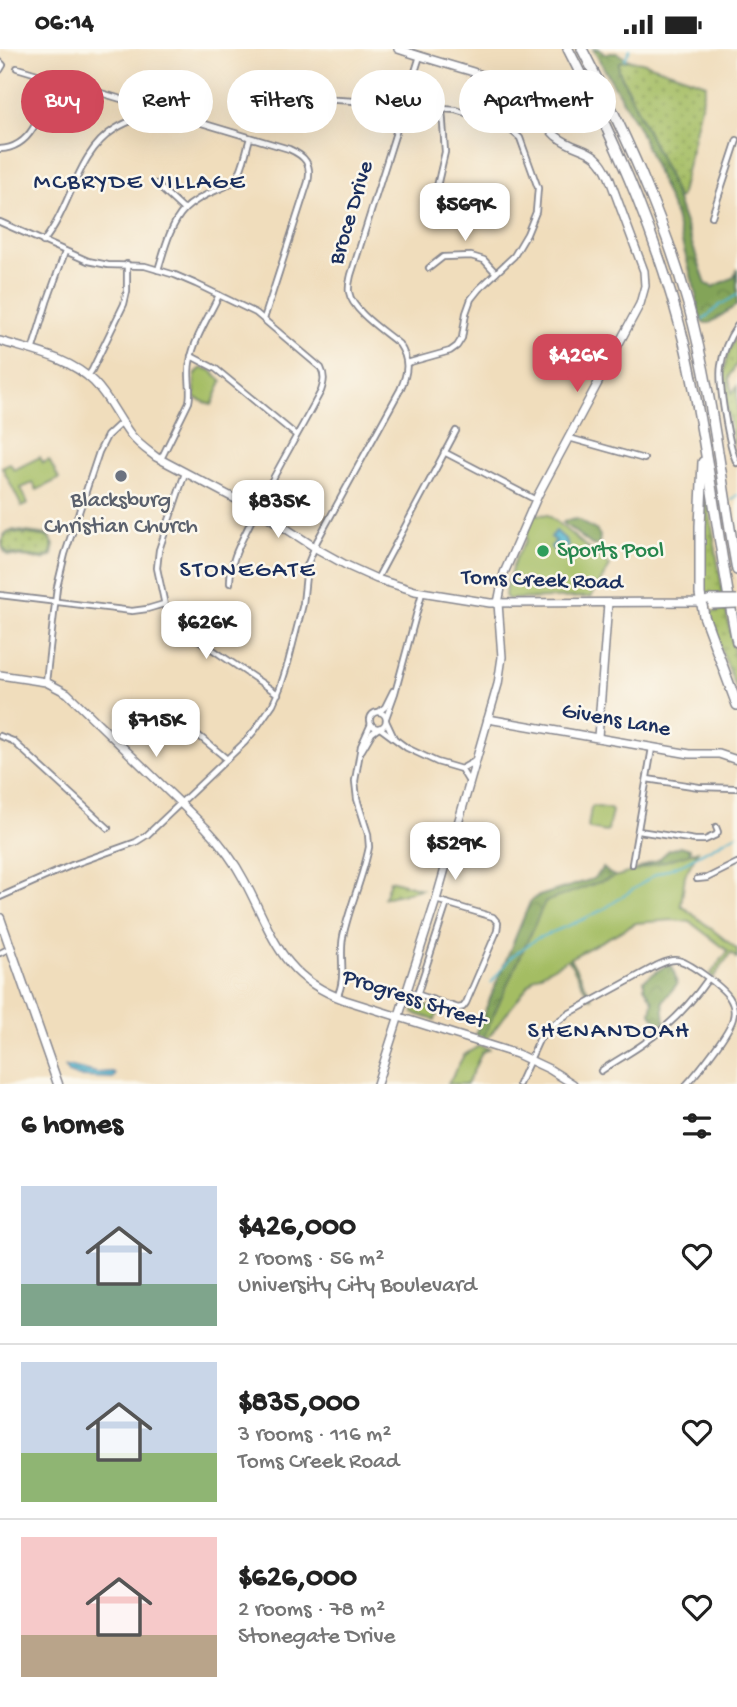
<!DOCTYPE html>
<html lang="en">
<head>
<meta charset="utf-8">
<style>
  body { margin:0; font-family:"Gochi Hand",sans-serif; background:#f2f2f2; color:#222; height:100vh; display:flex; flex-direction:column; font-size:26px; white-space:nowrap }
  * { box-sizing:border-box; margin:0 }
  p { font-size:23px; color:#767676 }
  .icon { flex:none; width:38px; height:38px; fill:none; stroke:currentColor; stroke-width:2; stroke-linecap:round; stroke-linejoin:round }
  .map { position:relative; height:1035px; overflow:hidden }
  .sheet { display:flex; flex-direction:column; background:#fff; flex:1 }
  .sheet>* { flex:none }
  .top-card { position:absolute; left:21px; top:21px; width:696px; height:63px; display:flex; gap:14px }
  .price { position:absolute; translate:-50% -60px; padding:0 16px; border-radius:14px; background:#fff; color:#222; font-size:23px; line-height:46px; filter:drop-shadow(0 2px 4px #0008) }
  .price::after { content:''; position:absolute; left:50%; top:42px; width:21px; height:16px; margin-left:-10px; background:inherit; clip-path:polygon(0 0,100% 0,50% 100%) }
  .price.current { background:#d1495b; color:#fff }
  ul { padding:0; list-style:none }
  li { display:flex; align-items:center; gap:21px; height:175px; padding:0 21px }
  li+li { border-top:2px solid #e0e0e0 }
  li span { display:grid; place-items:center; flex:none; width:196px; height:140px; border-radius:0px; color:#555 }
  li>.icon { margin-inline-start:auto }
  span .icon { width:84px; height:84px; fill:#fffc; stroke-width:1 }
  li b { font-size:30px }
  h2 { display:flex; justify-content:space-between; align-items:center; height:84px; padding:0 21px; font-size:30px }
  .pill { padding:0 24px; border-radius:32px; background:#fff; box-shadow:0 7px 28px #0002; font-size:24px; line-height:63px }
  .pill.current { background:#d1495b; color:#fff }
  .status { display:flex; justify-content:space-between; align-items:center; height:49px; padding:0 35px; background:#fff; direction:ltr }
  .status svg { height:19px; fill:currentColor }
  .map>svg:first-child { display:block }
</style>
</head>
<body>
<div class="status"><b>06:14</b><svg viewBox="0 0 49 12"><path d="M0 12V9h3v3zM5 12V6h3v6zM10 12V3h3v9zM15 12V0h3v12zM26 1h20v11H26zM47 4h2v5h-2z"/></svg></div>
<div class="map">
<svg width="737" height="1035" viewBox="0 0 737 1035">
  <defs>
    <pattern id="grass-dots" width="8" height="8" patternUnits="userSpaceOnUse" patternTransform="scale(1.75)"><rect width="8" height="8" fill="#a4bd63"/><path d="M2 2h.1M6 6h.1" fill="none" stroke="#859a55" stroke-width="1.8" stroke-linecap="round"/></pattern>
    <pattern id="forest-crowns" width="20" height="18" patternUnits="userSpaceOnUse" patternTransform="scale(1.75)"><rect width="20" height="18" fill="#83a459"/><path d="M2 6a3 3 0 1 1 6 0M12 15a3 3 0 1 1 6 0" fill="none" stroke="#6a864d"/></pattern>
    <pattern id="water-ripples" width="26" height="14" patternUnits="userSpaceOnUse" patternTransform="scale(1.75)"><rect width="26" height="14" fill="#4eb2cc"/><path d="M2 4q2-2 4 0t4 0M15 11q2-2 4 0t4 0" fill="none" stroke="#4091a9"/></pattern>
  </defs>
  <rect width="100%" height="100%" fill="#fbf7ec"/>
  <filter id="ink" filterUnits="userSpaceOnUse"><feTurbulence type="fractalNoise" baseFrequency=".0143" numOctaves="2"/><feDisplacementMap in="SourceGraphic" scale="14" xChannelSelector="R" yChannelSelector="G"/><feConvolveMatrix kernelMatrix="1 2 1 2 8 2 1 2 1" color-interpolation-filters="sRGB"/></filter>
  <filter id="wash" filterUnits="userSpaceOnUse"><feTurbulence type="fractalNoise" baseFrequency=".00686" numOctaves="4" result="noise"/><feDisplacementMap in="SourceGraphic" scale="28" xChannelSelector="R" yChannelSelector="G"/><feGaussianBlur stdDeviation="1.57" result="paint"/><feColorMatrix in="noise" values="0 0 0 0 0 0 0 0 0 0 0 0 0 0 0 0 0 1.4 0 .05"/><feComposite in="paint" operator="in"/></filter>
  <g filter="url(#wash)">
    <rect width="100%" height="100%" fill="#f0ddbc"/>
    <!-- grass -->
    <g fill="url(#grass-dots)" stroke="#607660" stroke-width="2">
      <polygon points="629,11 642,13 706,35 680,149 677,150 670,131 619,22 619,13"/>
      <path d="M737 286V314L729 329 732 344 737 337V402C730 383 722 338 725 318 727 306 732 295 737 286Z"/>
      <polygon points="706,440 723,546 707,546 704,544 704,490"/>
      <path d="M10 483 45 487C53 492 54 497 50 506L43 509 6 504C0 497 1 487 10 483Z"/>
      <polygon points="726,561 737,618 737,642 709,569 711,563"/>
      <polygon points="390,831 421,840 384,849"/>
    </g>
    <!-- forest -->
    <g fill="url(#forest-crowns)" stroke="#4f6a5c" stroke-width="2">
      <path d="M593 0H599L603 4H617L629 11 619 13V22L670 131 706 235 713 238 734 228 737 220V256L710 274H703C698 265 696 258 697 248L674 164 639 80Z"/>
      <polygon points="577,470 597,482 600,487 599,495 596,497 592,496 563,474 565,472"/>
      <polygon points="681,797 690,800 690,803 687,808 563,885 483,987 475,986 530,853 536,848 593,830 603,819 610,825 619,829 625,827 648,815 658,811 669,801"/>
      <polygon points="670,916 673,919 677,935 663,952 665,973 660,976 651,965 653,952 644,938 644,931 665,917"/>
    </g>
    <!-- park -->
    <g fill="#a4bd63" stroke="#607660" stroke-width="2" fill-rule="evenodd">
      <path d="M203 319 210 321 222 332 212 356 195 349C196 338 190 324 203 319Z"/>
      <polygon points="40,408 43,414 49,411 59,430 37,441 33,434 21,439 28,455 22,458 2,418 10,414 14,421"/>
      <polygon points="534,465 548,466 610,517 591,548 512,550 508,550 505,547 506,538 516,508 526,492 527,483"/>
      <path d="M12 481 48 486 54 496 52 506 43 511 7 506C0 497 0 484 12 481ZM12 482 48 488 53 495C53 502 50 508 43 509L9 505 3 499C1 491 3 484 12 482Z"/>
      <polygon points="593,757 610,760 612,762 608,781 606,783 590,780 588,778 591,759"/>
      <polygon points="698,802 685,826 681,856 737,900 737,909 731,904 713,929 710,926 728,902 690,873 673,871 636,874 570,909 592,949 590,949 568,910 534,929 487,990 483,989 545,853 605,831"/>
      <polygon points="417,954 439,961 435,971 413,964"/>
      <polygon points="479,997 489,1000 482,1003 467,1035 448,1035 464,1006"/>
    </g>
    <!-- water -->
    <g fill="url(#water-ripples)" stroke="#347095" stroke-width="2">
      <polygon points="556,482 567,492 566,494 569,497 566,500 562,498 557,504 551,498 556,492 551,488"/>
      <polygon points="66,1018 72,1018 97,1024 113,1023 115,1026 113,1029 79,1028 68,1024 65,1019"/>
    </g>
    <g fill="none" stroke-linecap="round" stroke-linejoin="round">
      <!-- stream -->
      <g stroke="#4eb2cc" stroke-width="2">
        <polyline points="625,10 630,0"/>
        <polyline points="703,271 720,256 737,246"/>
        <polyline points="732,451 737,446"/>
        <polyline points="491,934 511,908 536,890 584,870 604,860 656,825 684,814 737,785"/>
      </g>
    </g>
  </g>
  <g filter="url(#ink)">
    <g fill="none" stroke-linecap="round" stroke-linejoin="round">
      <defs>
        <g id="street">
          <polyline points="0,13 3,16 0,21"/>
          <path d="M17 19 289 100C305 107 312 115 308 133L264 270"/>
          <polyline points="265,47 355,52 379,54 398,61 410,62 442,60 456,61 505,76 520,89 538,139 536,163 527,185 514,207 479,240 471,250 466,264 462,289 457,297 450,302 407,314"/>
          <path d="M0 100C36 98 42 58 50 30"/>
          <polyline points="156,135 184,161"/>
          <polyline points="435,146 445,103 442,60"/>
          <polyline points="712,167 737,91"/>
          <path d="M0 173 88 212 108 216 145 217 175 226 196 235 256 264 321 319C325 327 324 333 321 342 299 384 274 425 253 468 243 490 230 509 230 534"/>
          <path d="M43 193C72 158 76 104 115 80 129 71 145 67 161 63"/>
          <polyline points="429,219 443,208 471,207 484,211 496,224"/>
          <path d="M158 221C164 202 170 176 184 161 193 152 205 146 217 141 224 138 231 136 236 130 244 119 246 101 250 89"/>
          <path d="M737 277C728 290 723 302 721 317 718 334 729 399 737 414"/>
          <polyline points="32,302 47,253 65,203"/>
          <polyline points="191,307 216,320 296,386"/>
          <polyline points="88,327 92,321 124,255 127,242 127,215"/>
          <polyline points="569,389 644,410"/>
          <polyline points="444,403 536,451"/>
          <path d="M161 410 189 353C192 340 187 327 190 313 194 290 209 267 219 246"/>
          <polyline points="185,424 159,501 157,519 166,561 174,574 181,579 278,645"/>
          <polyline points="377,530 456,382"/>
          <polyline points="0,546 132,562 147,560 164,555"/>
          <polyline points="46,633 57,538 65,505 99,403 107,387 122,373"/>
          <polyline points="183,662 185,672 187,677 227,710"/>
          <circle cx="378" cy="671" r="8"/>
          <polyline points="379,663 385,658 393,642"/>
          <polyline points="386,669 395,644 422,544"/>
          <polyline points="386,672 394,689"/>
          <polyline points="380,679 407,699 437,713 461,720 469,733"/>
          <polyline points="0,687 13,692 108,779"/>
          <polyline points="362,701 372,684 379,679"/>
          <polyline points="461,720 475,712"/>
          <polyline points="647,730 699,738 735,739"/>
          <polyline points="639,782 695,791 705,791 716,786 718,783 716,778"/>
          <polyline points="632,815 652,699"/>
          <polyline points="697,830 707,829 737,814"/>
          <path d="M0 848 72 816 136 793 147 786 245 693 255 681 273 655 280 639 288 614 303 555 307 517 317 492 400 341C408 324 410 311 399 295 385 283 352 262 349 243 348 237 350 231 351 226L420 7"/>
          <polyline points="0,904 10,899"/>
          <polyline points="407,942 458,959 463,958 466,954 497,882 498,874 493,868 436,851"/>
          <polyline points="417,946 447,854"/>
          <path d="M337 948C347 928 339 909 343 888 349 858 363 829 369 798L368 785 357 750 355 732 361 697 371 675"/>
          <path d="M601 1022C615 1012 629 1005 643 995 668 978 690 956 708 930"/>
          <path d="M519 1035 539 991 550 978 568 965 656 917C663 914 669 910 677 911 688 912 722 938 729 948 733 954 735 962 733 969 730 983 698 1023 687 1035"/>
        </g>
        <g id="secondary">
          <path d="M0 292C32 302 69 308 94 333 109 348 118 369 131 386 138 395 147 401 156 408L262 464 319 501 346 516 377 530 415 542 490 554 701 553 711 550"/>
          <path d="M0 626 46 633 67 644 206 779C221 795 234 812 244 831 273 885 280 928 345 951L517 1005 549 1020 573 1035"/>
          <polyline points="488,670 690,705 719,705 737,711"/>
          <polyline points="598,688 608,554"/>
          <path d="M377 1035 436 851 498 635 502 608 498 554 504 524 538 446 640 255 645 237 644 222 609 128C595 95 579 105 556 87 542 75 538 56 524 44 509 32 488 28 470 22 446 15 422 8 398 0"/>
        </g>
        <polyline id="primary" points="0,869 58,1035"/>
        <g id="highway">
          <path d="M568 0C618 98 660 193 686 301 708 397 718 496 737 593"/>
          <path d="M582 0C624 82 663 166 688 255 712 342 721 432 737 521"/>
          <polyline points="703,413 700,477 700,545 704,567 737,656"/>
        </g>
      </defs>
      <!-- street casing -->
      <use href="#street" stroke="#86868d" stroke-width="8"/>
      <!-- secondary casing -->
      <use href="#secondary" stroke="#86868d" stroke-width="10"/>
      <!-- primary casing -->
      <use href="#primary" stroke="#86868d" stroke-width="11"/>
      <!-- highway casing -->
      <use href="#highway" stroke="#86868d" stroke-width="12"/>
      <!-- street -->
      <use href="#street" stroke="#fff" stroke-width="4.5"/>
      <!-- secondary -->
      <use href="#secondary" stroke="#fff" stroke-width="7"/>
      <!-- primary -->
      <use href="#primary" stroke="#fff" stroke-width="8"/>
      <!-- highway -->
      <use href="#highway" stroke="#fff" stroke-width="9"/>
      <defs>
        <g id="secondary-bridge">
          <polyline points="711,550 737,550"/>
          <polyline points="712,556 737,555"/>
        </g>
      </defs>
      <!-- secondary-bridge casing -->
      <use href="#secondary-bridge" stroke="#86868d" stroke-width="10" stroke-linecap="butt"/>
      <!-- secondary-bridge -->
      <use href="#secondary-bridge" stroke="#fff" stroke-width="7"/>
    </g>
  </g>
  <!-- markers -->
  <circle fill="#6b7280" stroke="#fbf7ec" stroke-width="2.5" cx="121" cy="427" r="7"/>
  <circle fill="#2e9e5b" stroke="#fbf7ec" stroke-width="2.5" cx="543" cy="502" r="7"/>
  <g text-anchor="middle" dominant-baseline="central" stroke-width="5" stroke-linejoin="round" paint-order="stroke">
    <!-- street labels -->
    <g font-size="23" fill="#1b2f5e" stroke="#fbf7ec">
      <text transform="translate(352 164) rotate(-73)">Broce Drive</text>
      <text transform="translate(542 532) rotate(2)">Toms Creek Road</text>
      <text transform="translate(616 672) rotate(10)">Givens Lane</text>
      <text transform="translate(414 951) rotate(18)">Progress Street</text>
    </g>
    <!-- worship labels -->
    <g font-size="23" fill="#5b616d" stroke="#fbf7ec">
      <text x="121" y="452">Blacksburg<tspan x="121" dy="26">Christian Church</tspan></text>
    </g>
    <!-- leisure labels -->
    <g font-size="23" fill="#27864d" stroke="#fbf7ec" text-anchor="start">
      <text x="557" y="502">Sports Pool</text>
    </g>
    <!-- neighbourhood labels -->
    <g font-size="24" letter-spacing="2" fill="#1b2f5e" stroke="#fbf7ec">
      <text x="140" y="134">MCBRYDE VILLAGE</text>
      <text x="248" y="522">STONEGATE</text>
      <text x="609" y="983">SHENANDOAH</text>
    </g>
  </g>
</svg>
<b class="price" style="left:465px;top:194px">$569K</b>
<b class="price current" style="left:577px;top:345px">$426K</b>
<b class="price" style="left:278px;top:491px">$835K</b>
<b class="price" style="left:206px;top:612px">$626K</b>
<b class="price" style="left:156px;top:710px">$715K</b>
<b class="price" style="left:455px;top:833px">$529K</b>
<div class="top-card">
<a class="pill current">Buy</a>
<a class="pill">Rent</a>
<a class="pill">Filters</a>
<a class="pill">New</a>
<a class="pill">Apartment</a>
</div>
</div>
<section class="sheet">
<h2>6 homes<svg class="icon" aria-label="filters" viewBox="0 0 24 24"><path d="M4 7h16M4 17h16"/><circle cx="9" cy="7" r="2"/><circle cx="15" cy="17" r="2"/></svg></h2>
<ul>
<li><span style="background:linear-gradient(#c9d6e8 70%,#7fa58c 0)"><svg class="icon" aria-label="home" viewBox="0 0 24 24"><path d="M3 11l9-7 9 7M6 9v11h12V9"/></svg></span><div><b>$426,000</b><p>2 rooms · 56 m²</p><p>University City Boulevard</p></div><svg class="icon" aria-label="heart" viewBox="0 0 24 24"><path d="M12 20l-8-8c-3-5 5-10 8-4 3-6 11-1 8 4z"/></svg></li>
<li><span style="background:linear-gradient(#c9d6e8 65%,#8fb573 0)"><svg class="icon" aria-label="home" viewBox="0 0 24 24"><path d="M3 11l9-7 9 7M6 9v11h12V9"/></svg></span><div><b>$835,000</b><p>3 rooms · 116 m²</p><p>Toms Creek Road</p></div><svg class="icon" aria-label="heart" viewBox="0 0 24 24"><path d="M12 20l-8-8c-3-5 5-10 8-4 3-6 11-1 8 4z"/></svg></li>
<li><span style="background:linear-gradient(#f6c9c9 70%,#b9a48a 0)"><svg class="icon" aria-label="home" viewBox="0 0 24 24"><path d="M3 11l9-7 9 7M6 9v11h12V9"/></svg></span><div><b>$626,000</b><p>2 rooms · 78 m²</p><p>Stonegate Drive</p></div><svg class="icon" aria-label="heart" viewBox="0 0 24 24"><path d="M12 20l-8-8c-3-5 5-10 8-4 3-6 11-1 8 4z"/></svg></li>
</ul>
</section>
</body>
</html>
